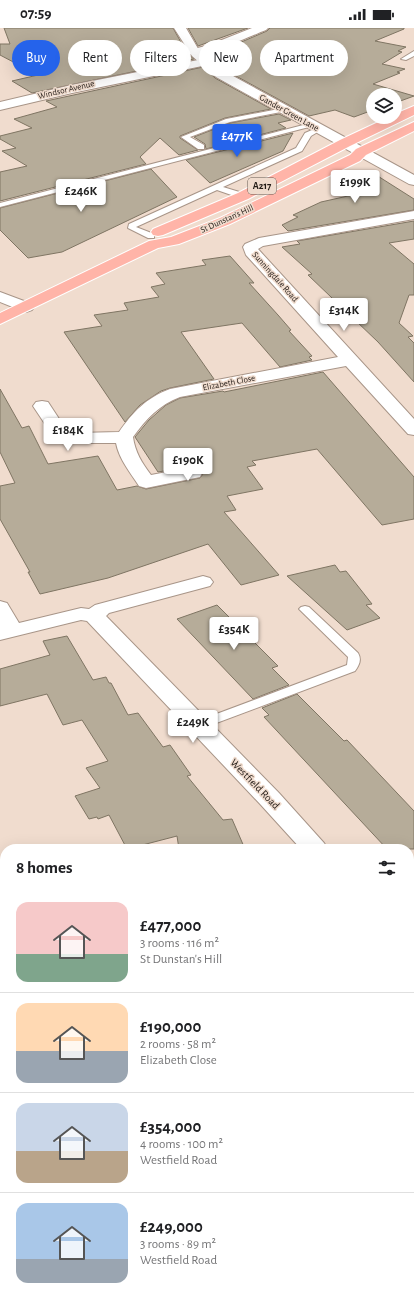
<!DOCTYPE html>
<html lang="en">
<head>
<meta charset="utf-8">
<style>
  body { margin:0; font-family:"Alegreya Sans",sans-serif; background:#f6f6f6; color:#202124; height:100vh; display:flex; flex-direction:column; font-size:15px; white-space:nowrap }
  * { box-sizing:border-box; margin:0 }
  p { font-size:13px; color:#757577 }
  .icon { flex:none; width:22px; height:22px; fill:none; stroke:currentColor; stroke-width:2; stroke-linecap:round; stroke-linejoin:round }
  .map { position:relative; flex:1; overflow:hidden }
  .sheet { position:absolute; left:0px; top:816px; width:414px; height:456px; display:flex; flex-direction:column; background:#fff; border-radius:16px 16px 0 0; box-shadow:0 4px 16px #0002 }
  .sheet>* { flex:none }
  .hud { position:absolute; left:12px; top:12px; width:390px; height:36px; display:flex; gap:8px }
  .buttons { position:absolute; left:366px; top:60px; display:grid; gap:8px }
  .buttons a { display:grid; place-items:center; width:36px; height:36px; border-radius:50%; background:#fff; box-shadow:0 4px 16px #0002; font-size:20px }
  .price { position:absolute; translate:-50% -34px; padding:0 9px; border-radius:4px; background:#fff; color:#222; font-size:13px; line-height:26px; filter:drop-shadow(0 1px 2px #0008) }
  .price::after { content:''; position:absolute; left:50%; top:24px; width:12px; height:9px; margin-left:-6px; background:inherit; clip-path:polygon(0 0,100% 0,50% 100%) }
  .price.on { background:#2563eb; color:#fff }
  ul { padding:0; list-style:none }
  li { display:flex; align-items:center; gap:12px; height:100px; padding:0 16px }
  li+li { border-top:1px solid #e0e0e0 }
  li span { display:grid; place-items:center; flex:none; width:112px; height:80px; border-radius:12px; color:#555 }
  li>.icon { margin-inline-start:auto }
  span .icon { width:48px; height:48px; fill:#fffc; stroke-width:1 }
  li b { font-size:17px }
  h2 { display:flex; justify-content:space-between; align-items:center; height:48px; padding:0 16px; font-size:17px }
  .pill { padding:0 14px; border-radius:18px; background:#fff; box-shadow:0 4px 16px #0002; font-size:14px; line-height:36px }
  .pill.on { background:#2563eb; color:#fff }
  .status { display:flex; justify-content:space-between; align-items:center; height:28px; padding:0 20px; background:#fff; direction:ltr }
  .status svg { height:11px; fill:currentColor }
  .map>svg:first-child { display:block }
</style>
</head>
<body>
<div class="status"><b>07:59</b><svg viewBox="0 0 49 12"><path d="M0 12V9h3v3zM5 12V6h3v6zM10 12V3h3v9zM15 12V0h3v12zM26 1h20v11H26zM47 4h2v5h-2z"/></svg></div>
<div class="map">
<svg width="414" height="1272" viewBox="0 0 414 1272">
  <rect width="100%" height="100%" fill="#f0dcce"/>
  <!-- building -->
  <g fill="#b6ac99" stroke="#7f7563">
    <polygon points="4,0 173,0 187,25 194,31 32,65 12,53 38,47 0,27 0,16 10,16"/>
    <polygon points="188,0 248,0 198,18"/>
    <polygon points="270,0 404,0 404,1 375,13 406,19 398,23 402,24 382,36 405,41 397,44 400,45 373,56 414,68 395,75 395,67 373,67 373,82 354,89 335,82 309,88 225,42 205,26 239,15 267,3"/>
    <polygon points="203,39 215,50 271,81 225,90 180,108 180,110 198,122 179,127 160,110 140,129 146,136 0,173 0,144 27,138 2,123 16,120 0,111 0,108 32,100 14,91 57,79 46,73"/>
    <polygon points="279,86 291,92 278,95 286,100 206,121 205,116 194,109 230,95"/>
    <polygon points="293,105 283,123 210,155 186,132"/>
    <polygon points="151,141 177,169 62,224 28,230 0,202 0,180"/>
    <polygon points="373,145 414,171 414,182 288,203 282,197 298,189 293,187 321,174 357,166 336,153"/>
    <polygon points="414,193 414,211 389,215 414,236 414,267 409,267 399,295 413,308 408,309 414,315 414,354 378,314 308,247 312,246 282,219 300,216 297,213"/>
    <polygon points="230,228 254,255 249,255 278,287 291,302 289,303 312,328 309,329 312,332 280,339 242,295 181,304 214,351 170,360 161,363 140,377 125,394 64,304 102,298 94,287 128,282 124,275 159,269 151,259 165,256 156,245 206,237 202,232"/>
    <polygon points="323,344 414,449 414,491 382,497 317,421 252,433 256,437 247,439 263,461 227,468 236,482 224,484 279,547 241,557 208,516 108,550 40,566 28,544 30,544 0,491 0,458 15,455 0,424 0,361 22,400 29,398 48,436 98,428 117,462 137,458 146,461 200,450 203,446 200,440 193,438 158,444 135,409 149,392 166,377 180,370 223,363 224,364"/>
    <polygon points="335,537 340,544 346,543 372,576 366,577 380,590 347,602 287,548"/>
    <polygon points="217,577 278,638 272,640 289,657 253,671 177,591"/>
    <polygon points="67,608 93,652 106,649 109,655 111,655 128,687 138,685 163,719 170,717 191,747 187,748 223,792 232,791 245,821 179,821 177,808 127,821 109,787 98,791 97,789 89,791 75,768 100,760 86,740 108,733 82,692 63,697 47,666 0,678 0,641 50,627 43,613"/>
    <polygon points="297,666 344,713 347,712 414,783 414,821 387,821 264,689 269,687 262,680"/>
  </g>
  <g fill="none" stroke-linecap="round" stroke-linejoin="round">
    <defs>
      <g id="service">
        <polygon points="414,23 414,28 406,32 401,31"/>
        <polygon points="284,80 287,82 286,83 230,94 190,109 204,117 204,121 198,121 181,109 226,91"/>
        <polygon points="311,95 314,97 313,98 0,179 0,175"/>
        <polygon points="319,99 323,101 321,102 311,108 302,123 223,159 246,166 246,170 240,170 217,162 136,199 154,206 154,210 148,210 128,200 129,196 296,120 305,105"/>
        <path d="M305 578 309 579 358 625C362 632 359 637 355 643L203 700H195L193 697 195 694 347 637 348 629 299 581 301 579Z"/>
        <polygon points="5,848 5,858 0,859 0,849"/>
        <polygon points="254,1267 284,1267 282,1272 252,1272"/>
      </g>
      <g id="minor">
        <path d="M252 0H268L266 2C250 8 204 30 190 26L188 24 190 22 209 17Z"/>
        <polygon points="203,31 207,33 209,35 207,37 72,65 0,82 0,74 72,57"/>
        <path d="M414 183V191L263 218 258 221 414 391V407L408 406 346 338 180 369C159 377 146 391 133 409 135 424 142 435 151 447L193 439 200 441 202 445 200 449 146 460 139 458C130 444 119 431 116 415H77L55 411 33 378 36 374 42 373 48 374 67 403 77 405 119 404C133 384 146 370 170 361L338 329 246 227 243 219 245 216 259 210Z"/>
        <polygon points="203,548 210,550 213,554 210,558 109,585 106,588 279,765 324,815 328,821 301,821 261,777 87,593 81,592 0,612 0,573 7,575 19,595 81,580 89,581 95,577"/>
        <polygon points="414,927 414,953 409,954 409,928"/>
        <polygon points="5,1097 5,1123 0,1124 0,1098"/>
      </g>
      <g id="tertiary">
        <polygon points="174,0 186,0 200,24 224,43 414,147 414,157 409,156 216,49 192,28"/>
        <polygon points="0,264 32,276 34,279 32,282 26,284 20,282 0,274"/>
      </g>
      <g id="trunk">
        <polygon points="414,78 414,87 350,118 248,171 163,207 158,208 153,207 151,204 153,201 238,165 340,112 389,89 395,89 395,86"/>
        <polygon points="414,94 414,103 366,127 360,133 230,196 179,216 158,220 0,296 0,285 149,213 171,209 220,190 350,127 356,121"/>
      </g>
    </defs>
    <!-- service casing -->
    <use href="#service" stroke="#a89588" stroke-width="2"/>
    <!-- minor casing -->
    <use href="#minor" stroke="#a89588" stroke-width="2"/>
    <!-- tertiary casing -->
    <use href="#tertiary" stroke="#a89588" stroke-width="2"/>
    <!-- trunk casing -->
    <use href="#trunk" stroke="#fff" stroke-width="2"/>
    <!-- service -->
    <use href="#service" fill="#fff" fill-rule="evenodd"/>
    <!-- minor -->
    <use href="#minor" fill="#fff" fill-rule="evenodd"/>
    <!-- tertiary -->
    <use href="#tertiary" fill="#fff" fill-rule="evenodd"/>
    <!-- trunk -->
    <use href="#trunk" fill="#ffb4a8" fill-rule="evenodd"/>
  </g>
  <g text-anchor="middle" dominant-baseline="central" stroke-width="3" stroke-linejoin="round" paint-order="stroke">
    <!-- far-street labels -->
    <g font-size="9" fill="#231c17" stroke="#f0dcce">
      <text transform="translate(66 62) rotate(-13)">Windsor Avenue</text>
      <text transform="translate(289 85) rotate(29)">Gander Green Lane</text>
      <text transform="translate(227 191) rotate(-24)">St Dunstan's Hill</text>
      <text transform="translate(275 249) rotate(48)">Sunningdale Road</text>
      <text transform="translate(229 355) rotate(-11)">Elizabeth Close</text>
    </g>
    <!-- shield labels -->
    <rect fill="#f0dcce" stroke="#60564e" stroke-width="1" x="248" y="150" width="28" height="16" rx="3"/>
    <g font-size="10" font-weight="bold" fill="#231c17">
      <text x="262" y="158">A217</text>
    </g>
    <!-- street labels -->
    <g font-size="11" fill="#231c17" stroke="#f0dcce">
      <text transform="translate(255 756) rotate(46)">Westfield Road</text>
    </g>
  </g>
</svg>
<div class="buttons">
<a><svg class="icon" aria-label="layers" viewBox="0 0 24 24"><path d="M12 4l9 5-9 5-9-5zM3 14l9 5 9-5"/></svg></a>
</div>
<b class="price on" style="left:237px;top:130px">£477K</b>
<b class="price" style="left:355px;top:176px">£199K</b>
<b class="price" style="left:81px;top:185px">£246K</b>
<b class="price" style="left:344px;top:304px">£314K</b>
<b class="price" style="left:68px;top:424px">£184K</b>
<b class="price" style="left:188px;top:454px">£190K</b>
<b class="price" style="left:234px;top:623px">£354K</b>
<b class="price" style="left:193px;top:716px">£249K</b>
<div class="hud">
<a class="pill on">Buy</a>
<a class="pill">Rent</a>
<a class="pill">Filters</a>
<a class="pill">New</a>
<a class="pill">Apartment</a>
</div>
<section class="sheet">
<h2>8 homes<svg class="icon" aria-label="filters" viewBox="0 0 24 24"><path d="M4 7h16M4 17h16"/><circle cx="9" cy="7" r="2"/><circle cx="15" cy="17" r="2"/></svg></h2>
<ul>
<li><span style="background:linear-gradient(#f6c9c9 65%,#7fa58c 0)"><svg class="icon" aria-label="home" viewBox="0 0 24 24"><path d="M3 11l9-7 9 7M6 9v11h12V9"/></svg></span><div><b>£477,000</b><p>3 rooms · 116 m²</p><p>St Dunstan's Hill</p></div></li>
<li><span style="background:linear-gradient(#ffd9b3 60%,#9aa5b1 0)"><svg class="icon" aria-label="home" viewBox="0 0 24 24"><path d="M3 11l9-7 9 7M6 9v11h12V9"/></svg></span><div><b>£190,000</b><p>2 rooms · 58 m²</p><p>Elizabeth Close</p></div></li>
<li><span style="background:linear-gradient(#c9d6e8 60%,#b9a48a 0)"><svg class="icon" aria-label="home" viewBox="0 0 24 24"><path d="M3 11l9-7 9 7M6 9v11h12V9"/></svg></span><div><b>£354,000</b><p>4 rooms · 100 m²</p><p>Westfield Road</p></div></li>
<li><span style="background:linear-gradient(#a9c7e8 70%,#9aa5b1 0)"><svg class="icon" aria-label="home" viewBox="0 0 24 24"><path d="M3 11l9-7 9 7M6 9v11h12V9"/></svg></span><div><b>£249,000</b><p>3 rooms · 89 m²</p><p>Westfield Road</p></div></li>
</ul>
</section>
</div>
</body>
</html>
